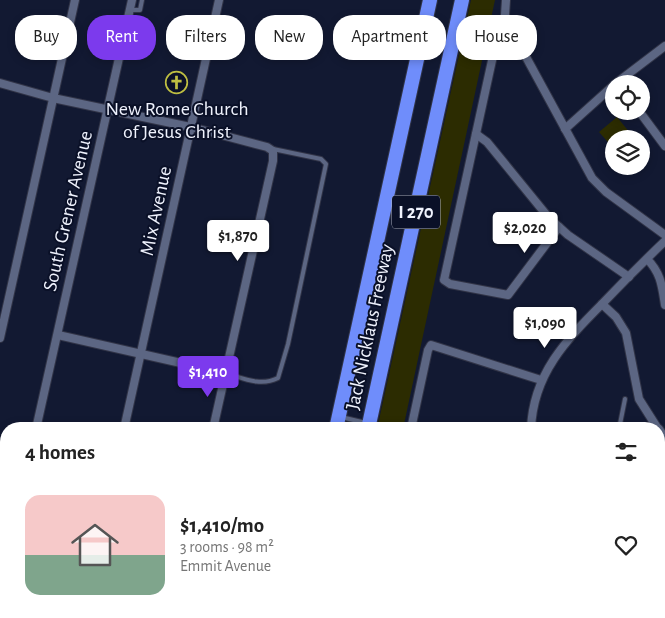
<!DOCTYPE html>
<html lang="en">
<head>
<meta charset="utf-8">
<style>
  body { margin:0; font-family:"Alegreya Sans",sans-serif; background:#f6f6f6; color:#222; height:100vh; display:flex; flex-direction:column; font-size:19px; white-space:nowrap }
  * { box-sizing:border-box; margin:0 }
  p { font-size:16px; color:#767676 }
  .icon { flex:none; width:28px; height:28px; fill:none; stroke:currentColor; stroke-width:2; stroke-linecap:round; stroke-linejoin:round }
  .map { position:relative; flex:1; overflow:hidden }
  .details { position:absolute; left:0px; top:422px; width:665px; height:196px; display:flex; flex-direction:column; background:#fff; border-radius:20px 20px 0 0; box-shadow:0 2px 8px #0003 }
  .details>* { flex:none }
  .banner { position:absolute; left:15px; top:15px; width:635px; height:45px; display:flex; gap:10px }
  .buttons { position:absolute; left:605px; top:75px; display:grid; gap:10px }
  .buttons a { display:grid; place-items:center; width:45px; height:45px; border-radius:50%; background:#fff; box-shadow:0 2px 8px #0003; font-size:25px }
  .price { position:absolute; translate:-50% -42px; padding:0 11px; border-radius:5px; background:#fff; color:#222; font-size:16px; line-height:32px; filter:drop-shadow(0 1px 2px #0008) }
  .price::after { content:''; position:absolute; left:50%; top:30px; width:15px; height:11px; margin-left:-8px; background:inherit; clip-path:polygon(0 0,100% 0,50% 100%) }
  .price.current { background:#7c3aed; color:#fff }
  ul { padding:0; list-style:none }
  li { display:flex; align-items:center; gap:15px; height:125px; padding:0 25px }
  li span { display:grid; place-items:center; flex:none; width:140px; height:100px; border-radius:15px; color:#555 }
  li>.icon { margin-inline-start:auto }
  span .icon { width:60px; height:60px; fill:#fffc; stroke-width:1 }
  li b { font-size:21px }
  h2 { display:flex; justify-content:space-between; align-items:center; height:60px; padding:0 25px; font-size:21px }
  .tag { padding:0 18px; border-radius:20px; background:#fff; box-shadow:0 2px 8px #0003; font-size:18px; line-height:45px }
  .tag.current { background:#7c3aed; color:#fff }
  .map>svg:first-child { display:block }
</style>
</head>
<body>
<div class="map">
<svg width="665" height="618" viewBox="0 0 665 618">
  <defs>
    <pattern id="forest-firs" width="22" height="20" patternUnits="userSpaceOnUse" patternTransform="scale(1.25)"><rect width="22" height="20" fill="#555625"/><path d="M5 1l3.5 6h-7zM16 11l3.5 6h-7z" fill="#6e6f46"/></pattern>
  </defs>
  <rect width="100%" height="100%" fill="#121932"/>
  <!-- grass -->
  <g fill="#2c2c01">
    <polygon points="471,0 495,0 403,429 377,429"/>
    <polygon points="617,117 635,139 614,139 614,149 599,132"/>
  </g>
  <!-- forest -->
  <polygon fill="url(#forest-firs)" points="361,613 361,612 466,613 465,618 360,618"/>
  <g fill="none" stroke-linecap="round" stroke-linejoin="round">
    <defs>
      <g id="lane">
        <polyline points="130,10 140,10 142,0"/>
        <path d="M225 373C243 378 260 387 278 378L288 344 326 164 321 159 273 149"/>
        <polyline points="341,417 366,423"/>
        <polyline points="619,429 625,399"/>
        <polyline points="659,533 665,539"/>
        <polyline points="0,557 6,558"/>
        <polyline points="506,612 509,618"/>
        <polyline points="613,612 617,618"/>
        <polyline points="163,618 164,612"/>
        <polyline points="223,618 226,612"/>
        <polyline points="596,618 603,612"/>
      </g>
      <g id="street">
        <polyline points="506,0 505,15 508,24 592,178 606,192 665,235"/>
        <polyline points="508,24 502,28 498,33 444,280 450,284 508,295 559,227"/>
        <polyline points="0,83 53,98 195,128 267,147 273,151 273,161 213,429"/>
        <polyline points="615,84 665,46"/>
        <polyline points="639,111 665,146"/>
        <polyline points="565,129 614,85"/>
        <polyline points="476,134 487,142 549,218 568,235 629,277"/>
        <path d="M647 259C661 273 662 286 665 305"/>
        <polyline points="602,304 616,317 626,333 639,399 658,429"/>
        <polyline points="58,335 225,373"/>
        <polyline points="0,338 75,0"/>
        <polyline points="36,429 132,0"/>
        <polyline points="124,429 219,0"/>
        <polyline points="411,429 428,350 431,345 541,380"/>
        <path d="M531 429C533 374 566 340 603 303 623 282 644 261 665 241"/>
        <polyline points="659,429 665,438"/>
        <polyline points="659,494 665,489"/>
        <polyline points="2,589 6,566"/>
        <polyline points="659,604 665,598"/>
        <polyline points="2,618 6,599"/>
        <polyline points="647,618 651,612"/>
      </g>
      <g id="secondary">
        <polyline points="0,589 6,591"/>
        <polyline points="102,612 126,618"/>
      </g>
      <g id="highway">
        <polyline points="336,429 430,0"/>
        <polyline points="368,429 462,0"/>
        <polyline points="295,618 296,612"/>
        <polyline points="326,618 328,612"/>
      </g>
    </defs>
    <!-- lane casing -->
    <use href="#lane" stroke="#313447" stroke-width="6"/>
    <!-- street casing -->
    <use href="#street" stroke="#313447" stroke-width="10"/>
    <!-- secondary casing -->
    <use href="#secondary" stroke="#313447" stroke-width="12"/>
    <!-- highway casing -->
    <use href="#highway" stroke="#313447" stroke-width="16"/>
    <!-- lane -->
    <use href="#lane" stroke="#5c6683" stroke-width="4"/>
    <!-- street -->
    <use href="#street" stroke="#5c6683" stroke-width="8"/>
    <!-- secondary -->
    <use href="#secondary" stroke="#5c6683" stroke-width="10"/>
    <!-- highway -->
    <use href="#highway" stroke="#6f8dfb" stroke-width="14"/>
  </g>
  <!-- icons -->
  <defs>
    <symbol id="church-ring" viewBox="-11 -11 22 22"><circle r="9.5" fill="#0a1027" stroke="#bebe42" stroke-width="1.5"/><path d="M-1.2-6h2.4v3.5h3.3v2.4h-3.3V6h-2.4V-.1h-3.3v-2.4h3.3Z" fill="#bebe42"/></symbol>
  </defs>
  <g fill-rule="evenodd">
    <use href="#church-ring" x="164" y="70" width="25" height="25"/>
  </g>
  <g text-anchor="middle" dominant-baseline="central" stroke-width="4" stroke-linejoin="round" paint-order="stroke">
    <!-- shield labels -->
    <rect fill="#0a1027" stroke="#aaaebd" stroke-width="1" x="392" y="195.5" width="48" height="33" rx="4"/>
    <g font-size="19" font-weight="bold" fill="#eff2fd">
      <text x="416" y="212">I 270</text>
    </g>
    <!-- poi labels -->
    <g font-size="20" fill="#eff2fd" stroke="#0a1027">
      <text x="177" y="109">New Rome Church<tspan x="177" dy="23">of Jesus Christ</tspan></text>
    </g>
    <!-- street labels -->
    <g font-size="20" fill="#eff2fd" stroke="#0a1027">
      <text transform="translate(68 211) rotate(-77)">South Grener Avenue</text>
      <text transform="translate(156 211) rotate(-78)">Mix Avenue</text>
      <text transform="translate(370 327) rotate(-78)">Jack Nicklaus Freeway</text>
    </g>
  </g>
</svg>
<div class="buttons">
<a><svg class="icon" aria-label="locate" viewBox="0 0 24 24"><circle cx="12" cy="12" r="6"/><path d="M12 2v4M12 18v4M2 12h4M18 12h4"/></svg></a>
<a><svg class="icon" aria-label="layers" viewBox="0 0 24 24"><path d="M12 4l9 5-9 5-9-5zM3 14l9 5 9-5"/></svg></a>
</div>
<b class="price" style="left:525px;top:254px">$2,020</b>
<b class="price" style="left:238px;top:262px">$1,870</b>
<b class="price" style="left:545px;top:349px">$1,090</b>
<b class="price current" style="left:208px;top:398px">$1,410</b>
<div class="banner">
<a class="tag">Buy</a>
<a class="tag current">Rent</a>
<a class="tag">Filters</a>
<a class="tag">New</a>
<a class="tag">Apartment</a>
<a class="tag">House</a>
</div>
<section class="details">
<h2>4 homes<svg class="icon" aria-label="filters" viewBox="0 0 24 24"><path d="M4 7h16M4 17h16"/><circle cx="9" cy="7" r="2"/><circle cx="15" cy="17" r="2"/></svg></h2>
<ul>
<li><span style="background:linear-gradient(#f6c9c9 60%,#7fa58c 0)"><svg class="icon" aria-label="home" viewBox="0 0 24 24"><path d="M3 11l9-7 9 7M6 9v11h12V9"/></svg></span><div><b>$1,410/mo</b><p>3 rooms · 98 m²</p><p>Emmit Avenue</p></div><svg class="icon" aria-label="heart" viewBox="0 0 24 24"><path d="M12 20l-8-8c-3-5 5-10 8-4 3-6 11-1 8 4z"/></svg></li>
</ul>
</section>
</div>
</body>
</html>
